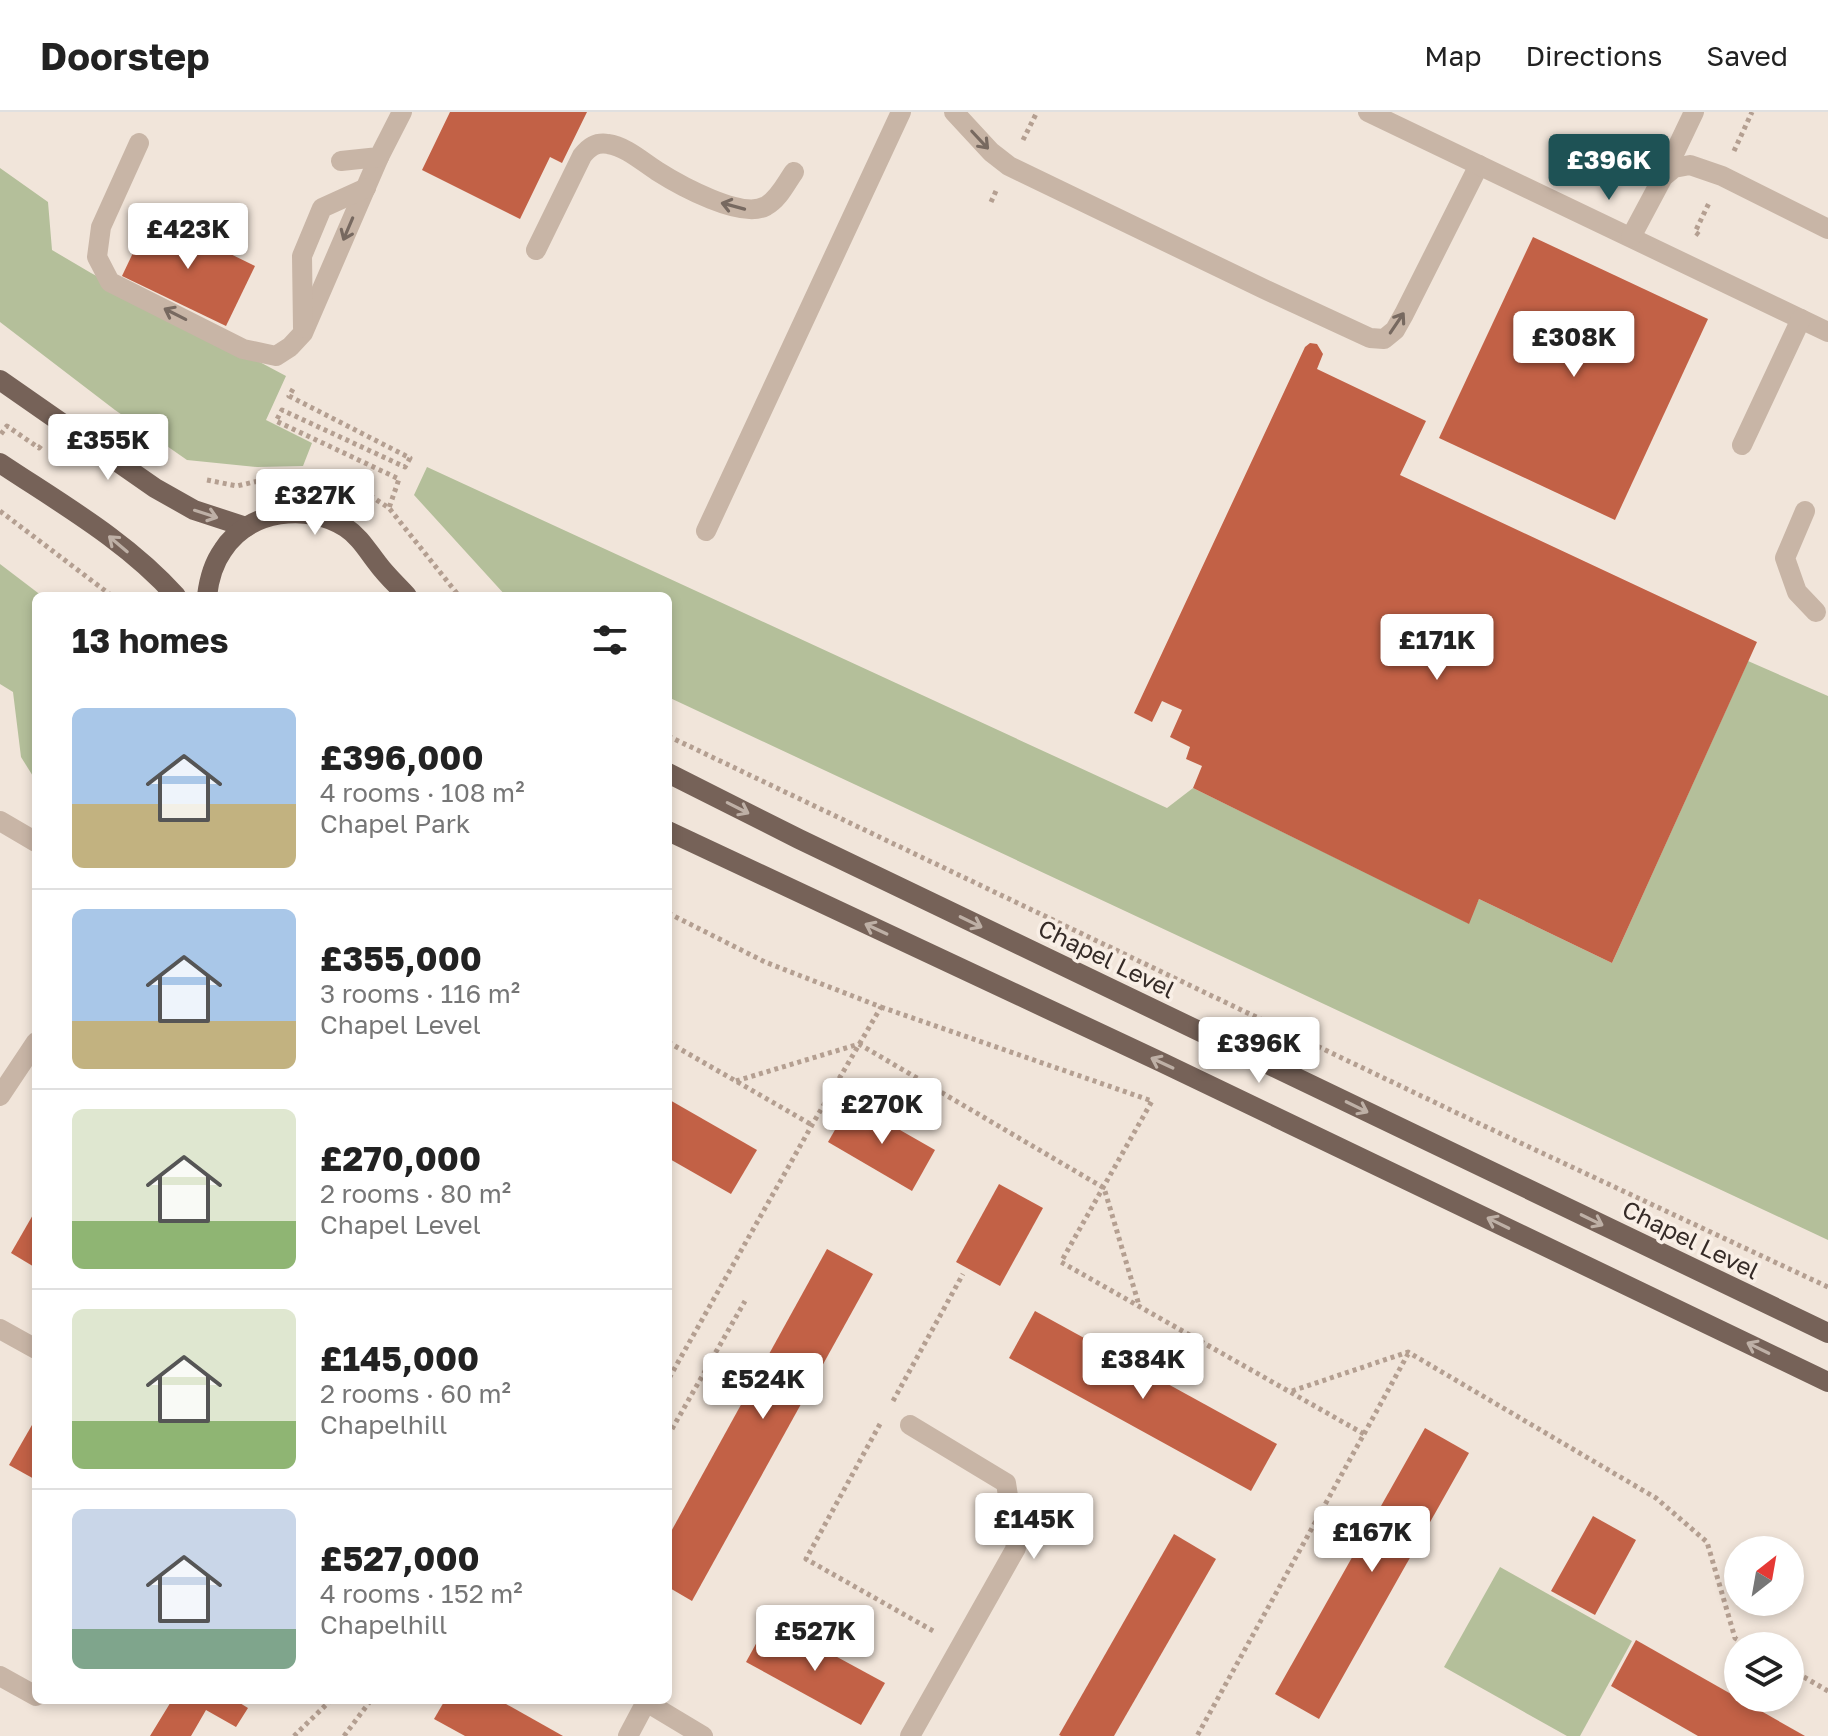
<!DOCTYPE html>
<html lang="en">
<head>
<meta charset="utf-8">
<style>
  body { margin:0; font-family:"Golos Text",sans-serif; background:#f6f6f6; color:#222; height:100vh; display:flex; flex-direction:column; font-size:30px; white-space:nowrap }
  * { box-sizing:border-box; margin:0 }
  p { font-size:26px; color:#767676 }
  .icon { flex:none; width:44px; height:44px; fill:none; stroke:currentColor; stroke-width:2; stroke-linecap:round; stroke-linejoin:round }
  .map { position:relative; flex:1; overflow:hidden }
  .drawer { position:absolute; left:32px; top:480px; width:640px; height:1112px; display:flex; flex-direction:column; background:#fff; border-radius:12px; box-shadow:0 4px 12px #0003 }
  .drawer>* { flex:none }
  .needle { width:52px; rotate:31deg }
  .buttons { position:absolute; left:1724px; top:1424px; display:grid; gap:16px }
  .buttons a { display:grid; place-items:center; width:80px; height:80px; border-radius:50%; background:#fff; box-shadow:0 4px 12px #0003; font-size:40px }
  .price { position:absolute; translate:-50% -68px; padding:0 18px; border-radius:8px; background:#fff; color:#222; font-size:26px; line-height:52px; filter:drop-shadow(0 2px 4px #0008) }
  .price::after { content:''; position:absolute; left:50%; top:48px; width:24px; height:18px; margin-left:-12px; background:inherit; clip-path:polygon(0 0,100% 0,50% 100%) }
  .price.current { background:#1e5255; color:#fff }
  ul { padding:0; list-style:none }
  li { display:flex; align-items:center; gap:24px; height:200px; padding:0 40px }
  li+li { border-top:2px solid #e0e0e0 }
  li span { display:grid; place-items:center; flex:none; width:224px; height:160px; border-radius:12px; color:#555 }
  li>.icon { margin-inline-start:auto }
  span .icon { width:96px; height:96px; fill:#fffc; stroke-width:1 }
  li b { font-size:34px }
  h2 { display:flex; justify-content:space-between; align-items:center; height:96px; padding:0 40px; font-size:34px }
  header { display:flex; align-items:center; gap:48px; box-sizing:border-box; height:112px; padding:0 40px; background:#fff; border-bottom:2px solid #e0e0e0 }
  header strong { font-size:38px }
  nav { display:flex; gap:44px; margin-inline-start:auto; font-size:28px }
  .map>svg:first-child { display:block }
</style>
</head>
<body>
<header>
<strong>Doorstep</strong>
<nav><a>Map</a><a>Directions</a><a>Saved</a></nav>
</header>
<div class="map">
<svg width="1828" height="1624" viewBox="0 0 1828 1624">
  <rect width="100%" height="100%" fill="#f1e5da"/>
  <!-- green -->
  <g fill="#b4bf9a">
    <polygon points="0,56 48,90 52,138 91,161 286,264 266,308 312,331 303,354 257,355 187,348 115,298 0,210"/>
    <polygon points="427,355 1167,696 1193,676 1468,811 1479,787 1612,851 1748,549 1828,584 1828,1128 668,585 668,484 506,484 414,383"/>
    <polygon points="0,452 42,484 36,484 36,669 21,645 13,580 0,572"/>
    <polygon points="1500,1455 1632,1529 1580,1624 1567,1624 1444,1555"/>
  </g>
  <!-- building -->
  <g fill="#c26146">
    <polygon points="450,0 587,0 562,51 550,45 520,107 422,58"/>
    <polygon points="151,103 255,154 226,214 122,164"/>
    <polygon points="1533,125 1708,207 1615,408 1439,326"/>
    <polygon points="1310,231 1317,232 1323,242 1317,257 1426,309 1400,363 1757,530 1612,851 1479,787 1469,812 1193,676 1202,654 1186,647 1190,635 1170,625 1182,598 1162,589 1152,610 1134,601 1305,235"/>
    <polygon points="668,987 757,1038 731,1082 668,1046"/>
    <polygon points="851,990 935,1038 912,1079 828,1030"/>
    <polygon points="999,1072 1043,1096 1000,1174 956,1150"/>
    <polygon points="34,1101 36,1102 36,1156 11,1141"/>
    <polygon points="827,1137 873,1162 692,1489 668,1475 668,1425"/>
    <polygon points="1035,1199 1277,1332 1251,1379 1009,1246"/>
    <polygon points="36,1306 36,1368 9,1353"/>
    <polygon points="1425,1316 1469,1341 1319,1607 1275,1582"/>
    <polygon points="1593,1404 1636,1428 1595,1503 1551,1479"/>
    <polygon points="1174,1422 1216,1447 1114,1624 1061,1624 1059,1623"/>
    <polygon points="769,1508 885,1571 861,1613 746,1550"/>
    <polygon points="1636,1528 1805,1624 1698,1624 1611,1574"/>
    <polygon points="172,1588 235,1588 248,1596 236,1615 206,1598 191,1624 150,1624"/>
    <polygon points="445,1588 499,1588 563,1624 465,1624 434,1607"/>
  </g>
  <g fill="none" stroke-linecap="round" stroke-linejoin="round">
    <!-- path -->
    <g stroke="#b49f91" stroke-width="5" stroke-dasharray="4 4" stroke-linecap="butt">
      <polyline points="1023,28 1037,0"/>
      <polyline points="1734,39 1752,0"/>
      <polyline points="991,90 996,79"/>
      <polyline points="1699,123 1695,120 1709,91"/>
      <polyline points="293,277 289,284 410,346 405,355 282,298 276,309 399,367 389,396"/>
      <polyline points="1,322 7,314 39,336 42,332"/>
      <polyline points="207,368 237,374 275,365 327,367 360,377 389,396 459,484"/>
      <polyline points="0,399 112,484"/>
      <polyline points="668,624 1478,1011 1828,1175"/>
      <polyline points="668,801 765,850 881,895 812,1013 668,1268"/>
      <polyline points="881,895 1152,989 1061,1150 1364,1322 1197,1624"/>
      <polyline points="668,930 812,1013"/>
      <polyline points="736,969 859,932 1104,1076 1139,1193"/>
      <polyline points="1292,1279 1408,1240 1656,1386 1707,1430 1735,1526 1749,1534"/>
      <polyline points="893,1289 963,1162"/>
      <polyline points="880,1312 806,1447 935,1520"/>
      <polyline points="1364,1322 1408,1242"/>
      <polyline points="668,1324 745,1189"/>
      <polyline points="1790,1557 1828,1579"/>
      <polyline points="294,1624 331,1588"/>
      <polyline points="344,1624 371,1588"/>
    </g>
    <!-- minor -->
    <g stroke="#c8b5a6" stroke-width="20">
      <polyline points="954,0 991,40 1009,54 1264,177 1370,226 1384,227 1395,218 1404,202 1479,53"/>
      <polyline points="1368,0 1828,220"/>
      <polyline points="139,31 101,115 97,145 110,170 243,237 276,244 290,235 303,221 379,45"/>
      <polyline points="341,49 379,45 402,0"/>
      <polyline points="1663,65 1694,0"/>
      <polyline points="1631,125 1663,65 1674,56 1690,53 1722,64 1828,117"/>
      <path d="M536 138 582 44C589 35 596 30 608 32 625 34 643 50 657 59 679 73 742 108 766 94 779 87 786 71 794 60"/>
      <polyline points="303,216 302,144 322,96 366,76"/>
      <polyline points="1742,333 1801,207"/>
      <polyline points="1805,399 1785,446 1797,480 1816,500"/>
      <polyline points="706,419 901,0"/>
      <polyline points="0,709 36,730"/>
      <polyline points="0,984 36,930"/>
      <polyline points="0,1217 36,1237"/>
      <polyline points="0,1564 36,1584"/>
      <polyline points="643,1588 703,1624"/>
      <polyline points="628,1624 646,1590"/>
      <polyline points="910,1624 1016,1436 1006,1371 910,1313"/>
    </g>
    <!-- major -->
    <g stroke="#766258" stroke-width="20">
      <polyline points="0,268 155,376 194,398 246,415"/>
      <path d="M0 351C60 391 127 429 176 484"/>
      <path d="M207 484C209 467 213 452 223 438 249 398 307 391 345 415 360 425 367 438 378 452 386 463 397 473 407 484"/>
      <polyline points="668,661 799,727 1828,1221"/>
      <polyline points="668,719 1161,950 1828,1270"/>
    </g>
  </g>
  <!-- one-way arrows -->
  <defs><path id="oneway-shaft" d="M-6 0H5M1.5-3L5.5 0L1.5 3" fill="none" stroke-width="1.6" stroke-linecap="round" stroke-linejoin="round" transform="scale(2)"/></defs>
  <g stroke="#776960">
    <use href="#oneway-shaft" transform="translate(980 28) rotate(47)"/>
    <use href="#oneway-shaft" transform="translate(733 94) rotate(-165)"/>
    <use href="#oneway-shaft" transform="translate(348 117) rotate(113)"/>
    <use href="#oneway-shaft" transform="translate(175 202) rotate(-153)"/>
    <use href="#oneway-shaft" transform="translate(1397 211) rotate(-56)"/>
  </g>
  <g stroke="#beb0a6">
    <use href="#oneway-shaft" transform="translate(206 402) rotate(18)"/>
    <use href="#oneway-shaft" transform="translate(118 432) rotate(-140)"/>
    <use href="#oneway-shaft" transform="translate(738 696) rotate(27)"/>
    <use href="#oneway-shaft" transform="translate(971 810) rotate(26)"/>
    <use href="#oneway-shaft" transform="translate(876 817) rotate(-155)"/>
    <use href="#oneway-shaft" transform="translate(1162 951) rotate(-155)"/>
    <use href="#oneway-shaft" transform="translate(1357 995) rotate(26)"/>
    <use href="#oneway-shaft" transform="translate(1592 1108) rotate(26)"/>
    <use href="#oneway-shaft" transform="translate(1498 1111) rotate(-154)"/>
    <use href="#oneway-shaft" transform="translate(1758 1236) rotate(-154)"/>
  </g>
  <g text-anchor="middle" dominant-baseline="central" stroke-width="7" stroke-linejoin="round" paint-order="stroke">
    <!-- street labels -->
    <g font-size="24" fill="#352b27" stroke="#f9efe6">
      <text transform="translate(1107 846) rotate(26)">Chapel Level</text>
      <text transform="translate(1691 1127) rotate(26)">Chapel Level</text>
    </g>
  </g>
</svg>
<div class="buttons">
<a><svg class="needle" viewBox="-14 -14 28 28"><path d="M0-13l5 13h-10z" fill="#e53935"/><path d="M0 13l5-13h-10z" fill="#767676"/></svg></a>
<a><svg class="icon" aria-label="layers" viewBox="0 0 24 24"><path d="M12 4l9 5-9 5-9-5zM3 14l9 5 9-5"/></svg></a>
</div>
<b class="price current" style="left:1609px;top:90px">£396K</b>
<b class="price" style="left:188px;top:159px">£423K</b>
<b class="price" style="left:1574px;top:267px">£308K</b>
<b class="price" style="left:108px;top:370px">£355K</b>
<b class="price" style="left:315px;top:425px">£327K</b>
<b class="price" style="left:1437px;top:570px">£171K</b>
<b class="price" style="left:1259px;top:973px">£396K</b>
<b class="price" style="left:882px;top:1034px">£270K</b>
<b class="price" style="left:1143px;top:1289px">£384K</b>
<b class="price" style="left:763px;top:1309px">£524K</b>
<b class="price" style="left:1034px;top:1449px">£145K</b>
<b class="price" style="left:1372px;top:1462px">£167K</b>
<b class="price" style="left:815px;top:1561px">£527K</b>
<section class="drawer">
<h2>13 homes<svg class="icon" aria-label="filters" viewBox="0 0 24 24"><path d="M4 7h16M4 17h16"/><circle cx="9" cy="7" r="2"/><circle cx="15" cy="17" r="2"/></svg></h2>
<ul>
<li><span style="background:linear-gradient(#a9c7e8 60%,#c2b280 0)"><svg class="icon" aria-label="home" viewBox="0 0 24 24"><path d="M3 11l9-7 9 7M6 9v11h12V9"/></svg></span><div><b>£396,000</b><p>4 rooms · 108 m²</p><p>Chapel Park</p></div></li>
<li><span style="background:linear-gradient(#a9c7e8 70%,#c2b280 0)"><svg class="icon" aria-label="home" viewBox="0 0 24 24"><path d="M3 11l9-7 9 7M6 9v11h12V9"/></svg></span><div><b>£355,000</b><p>3 rooms · 116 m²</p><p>Chapel Level</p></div></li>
<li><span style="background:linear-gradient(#dfe7d0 70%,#8fb573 0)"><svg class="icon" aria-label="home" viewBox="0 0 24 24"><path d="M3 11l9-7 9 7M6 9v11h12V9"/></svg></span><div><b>£270,000</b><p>2 rooms · 80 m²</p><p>Chapel Level</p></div></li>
<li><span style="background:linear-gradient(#dfe7d0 70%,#8fb573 0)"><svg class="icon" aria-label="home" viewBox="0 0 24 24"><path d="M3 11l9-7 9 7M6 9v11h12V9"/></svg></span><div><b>£145,000</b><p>2 rooms · 60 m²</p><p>Chapelhill</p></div></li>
<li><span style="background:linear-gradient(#c9d6e8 75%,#7fa58c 0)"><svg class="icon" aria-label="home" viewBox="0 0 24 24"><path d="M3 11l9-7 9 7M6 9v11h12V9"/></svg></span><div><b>£527,000</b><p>4 rooms · 152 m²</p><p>Chapelhill</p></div></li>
</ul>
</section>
</div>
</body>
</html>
